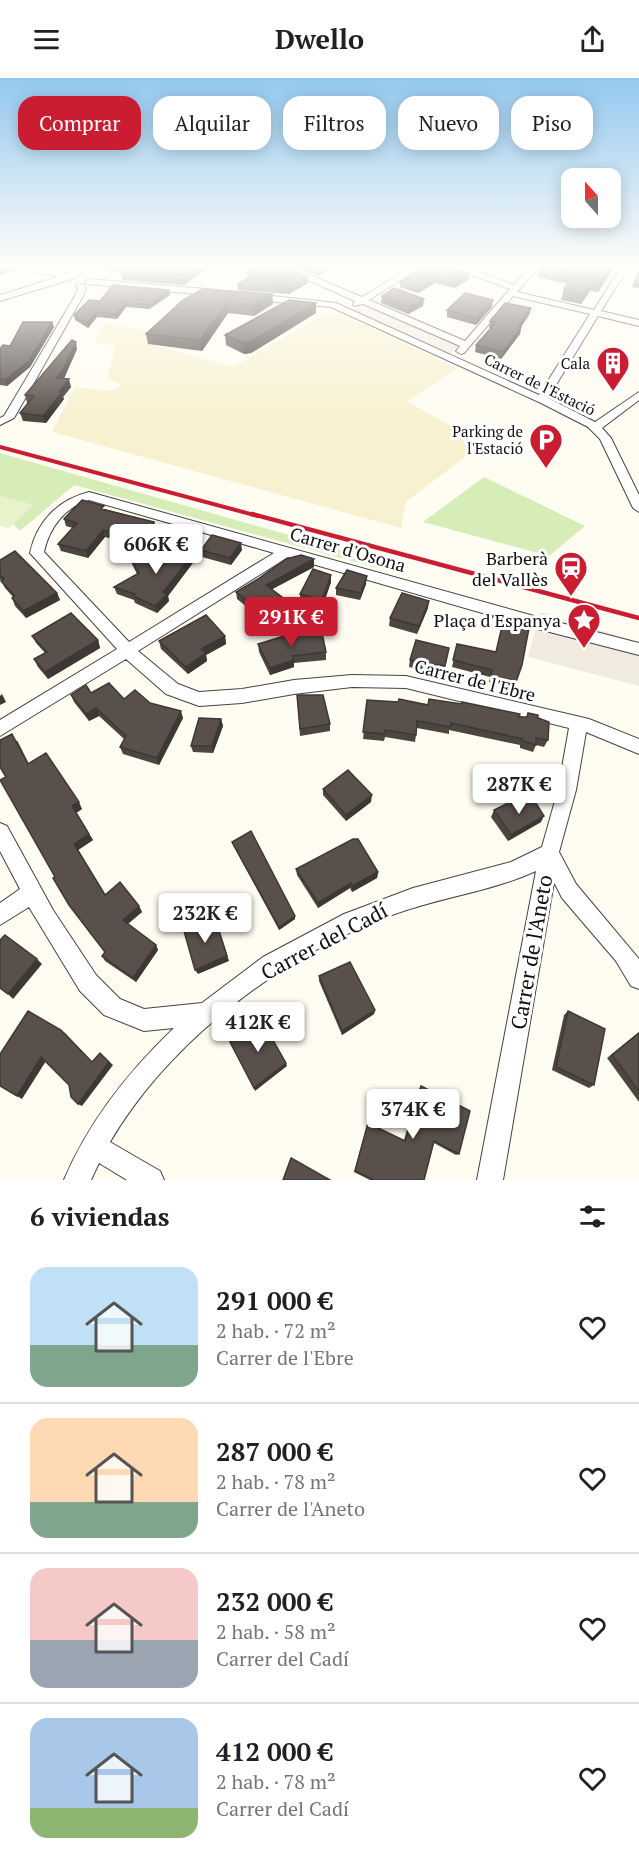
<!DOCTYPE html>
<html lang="es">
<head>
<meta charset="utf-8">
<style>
  body { margin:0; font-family:"PT Serif",serif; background:#f6f6f6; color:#202124; height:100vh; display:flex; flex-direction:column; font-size:22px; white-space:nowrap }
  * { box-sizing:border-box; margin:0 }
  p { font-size:20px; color:#757577 }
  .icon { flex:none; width:33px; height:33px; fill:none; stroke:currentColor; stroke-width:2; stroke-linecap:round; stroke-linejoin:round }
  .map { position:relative; height:1102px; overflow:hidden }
  .drawer { display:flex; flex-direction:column; background:#fff; flex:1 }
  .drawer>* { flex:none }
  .top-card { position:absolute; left:18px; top:18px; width:603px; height:54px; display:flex; gap:12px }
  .needle { width:39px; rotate:339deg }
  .tools { position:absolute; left:561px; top:90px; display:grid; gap:12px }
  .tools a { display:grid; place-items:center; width:60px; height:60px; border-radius:12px; background:#fff; box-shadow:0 3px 15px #0003; font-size:30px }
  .price { position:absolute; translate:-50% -51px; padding:0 14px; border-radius:6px; background:#fff; color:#222; font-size:20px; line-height:39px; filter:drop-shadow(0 2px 3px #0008) }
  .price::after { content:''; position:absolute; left:50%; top:36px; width:18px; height:14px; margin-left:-9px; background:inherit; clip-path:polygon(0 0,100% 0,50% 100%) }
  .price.active { background:#cb1d31; color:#fff }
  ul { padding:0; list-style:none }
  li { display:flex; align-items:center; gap:18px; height:150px; padding:0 30px }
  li+li { border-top:2px solid #e0e0e0 }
  li span { display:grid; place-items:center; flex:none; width:168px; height:120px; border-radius:18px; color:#555 }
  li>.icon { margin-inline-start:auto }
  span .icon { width:72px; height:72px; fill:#fffc; stroke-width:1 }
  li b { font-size:26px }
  h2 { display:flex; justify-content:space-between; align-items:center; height:72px; padding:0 30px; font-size:26px }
  .chip { padding:0 21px; border-radius:18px; background:#fff; box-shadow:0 3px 15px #0003; font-size:21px; line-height:54px }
  .chip.active { background:#cb1d31; color:#fff }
  header { display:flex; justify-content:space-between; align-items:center; height:78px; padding:0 30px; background:#fff; font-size:27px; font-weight:700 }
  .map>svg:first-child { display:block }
</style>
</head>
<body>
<header><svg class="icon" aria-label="menu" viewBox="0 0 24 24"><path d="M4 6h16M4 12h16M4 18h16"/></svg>Dwello<svg class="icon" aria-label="share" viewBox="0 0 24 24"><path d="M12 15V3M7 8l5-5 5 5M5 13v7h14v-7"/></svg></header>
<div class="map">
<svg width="639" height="1102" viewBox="0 0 639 1102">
  <rect width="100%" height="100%" fill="#fffcf2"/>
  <!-- farmland -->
  <polygon fill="#f8f1d0" points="331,235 343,237 458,290 407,323 482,366 406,424 401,450 52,354 75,309 113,313 122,307 107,300 116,267 95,265 104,245 160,255 149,266 233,289 316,241"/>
  <!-- green -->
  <g fill="#d7edb8">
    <polygon points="0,375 391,486 389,493 74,407 20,453 0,431"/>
    <polygon points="484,399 585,448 549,478 423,444"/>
  </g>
  <!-- pitch -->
  <polygon fill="#e8f3cb" points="0,418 34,427 9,450 0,448"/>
  <!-- plaza -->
  <g fill="#f1ebdf">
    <polygon points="366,226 461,267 450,277 352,233"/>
    <polygon points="540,534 639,564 639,608 528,579"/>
  </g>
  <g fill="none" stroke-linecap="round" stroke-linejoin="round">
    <defs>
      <g id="minor">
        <polygon points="4,187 22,187 68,196 84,187 95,187 72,201 0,223 0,217 58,199"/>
        <polygon points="274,187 286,187 362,219 414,187 424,187 369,222 465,263 510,211 446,187 459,187 514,207 531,187 540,187 517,214 594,232 622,187 630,187 601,233 639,242 639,248 598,238 548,320 595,344 639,314 639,322 602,350 611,360 639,417 639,434 633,430 600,361 588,349 541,325 331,229 254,222 250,219 254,216 336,225 539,317 590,236 513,218 464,275 461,276 456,273 460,268 363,226 354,228 353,226 355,223"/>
        <polygon points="89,201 218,212 222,215 218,218 86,206 85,204"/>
        <polygon points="80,205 86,210 83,218 14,340 0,347 0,340 4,338 75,218 78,210 76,208"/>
        <path d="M89 414 534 538 639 565V577L534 550 288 479 138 573 178 606 199 614 242 611 294 602 352 597 406 598 589 641 639 661V676L586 654 576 712 559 774 576 806 639 881V911L631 908 616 883 562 820 554 804 503 1102H477L536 793C490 814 440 819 392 837 282 878 170 962 110 1064L160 1093 164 1102H127L99 1085 91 1102H64C89 1043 128 994 174 950L144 953 104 937 80 913 29 829 0 847V825L20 811 0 773V745L7 748 53 832 96 897 120 921 144 931 202 925 263 879 344 836 413 810 511 784 542 769 558 712 569 650 406 610 352 609 294 616 242 625 199 628 166 616 126 581 0 658V642L117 571 30 475C37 443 58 422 89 414ZM89 422 274 475 129 564 44 474C49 450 65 429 89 422Z"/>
      </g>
    </defs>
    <!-- minor casing -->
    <use href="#minor" stroke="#434343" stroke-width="2"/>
    <!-- minor -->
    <use href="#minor" fill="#fff" fill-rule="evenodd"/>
    <!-- rail-far1 -->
    <polyline stroke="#cb1d31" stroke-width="4" points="0,369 258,438"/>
    <!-- rail -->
    <polyline stroke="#cb1d31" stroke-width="4.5" points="252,436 639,540"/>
  </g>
  <!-- wall -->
  <g fill="#4d4540">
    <polygon points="95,187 212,187 184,207 122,202 121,195 95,189"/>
    <polygon points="237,187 282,187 308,205 289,216 238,212 238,206 252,197 246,196 246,191"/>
    <polygon points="293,187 327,187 327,193 318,198"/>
    <polygon points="426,187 468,202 454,210 435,205 418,215 400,209 400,204"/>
    <polygon points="506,187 528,187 525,191"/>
    <polygon points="539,187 616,187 598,214 590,213 581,226 561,222 564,211 568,206 537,199"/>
    <polygon points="639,190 639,210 632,209"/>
    <polygon points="203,211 272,216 273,226 254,238 228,235 202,273 148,266 146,256"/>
    <polygon points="169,212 170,217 149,231 126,229 117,241 97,239 88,250 75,242 74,237 100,223"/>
    <polygon points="382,218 423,228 408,236 381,225"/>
    <polygon points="316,225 316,235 251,275 244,276 226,267 225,257"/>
    <polygon points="492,229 476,247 447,239 447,232"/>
    <polygon points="531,230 529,237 521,249 520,256 501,281 475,274 476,267 491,250 489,250 490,243"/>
    <polygon points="52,244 54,249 30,289 7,308 0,307 0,271 10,268"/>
    <polygon points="77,271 63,301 71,309 63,319 64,321 46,345 23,343 20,335 29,325 27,325 25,317"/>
    <polygon points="105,431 154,444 156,451 143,468 105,459 88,480 61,473 58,466 73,450 66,448 64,441"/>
    <polygon points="201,472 242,472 231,487 202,479"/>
    <polygon points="194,475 195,482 168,518 169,523 157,535 135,525 134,522 117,516 114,509 137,496 132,486 130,479 153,486"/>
    <polygon points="0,482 57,515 60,522 26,540 15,528 12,520 13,519 5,510 0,501"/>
    <polygon points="314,489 272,511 283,526 262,541 237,521 236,514"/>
    <polygon points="331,497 331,504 322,530 300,524 300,516"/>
    <polygon points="366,506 360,522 336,517 336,510"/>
    <polygon points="428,530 417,556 389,548 390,540"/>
    <polygon points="32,558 98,562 100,570 48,601 38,589 34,581 45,575 36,565"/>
    <polygon points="225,558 226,566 206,577 207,583 188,596 161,571 159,563"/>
    <polygon points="258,566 326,574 326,582 294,585 294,589 270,597 259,574"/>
    <polygon points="457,566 522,587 513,611 489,604 490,599 452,589"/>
    <polygon points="449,570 443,596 409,589 410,582"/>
    <polygon points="91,615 150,625 183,640 159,687 123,676 120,669 124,661 99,638 89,643 74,624 71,617"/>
    <polygon points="297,617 330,646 330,653 300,658"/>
    <polygon points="367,622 428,626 519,639 527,639 528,635 538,640 548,662 544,669 536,667 533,674 520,670 520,667 449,652 449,656 417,650 415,664 385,659 384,663 363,661"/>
    <polygon points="221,641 223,648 213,675 193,674 191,668"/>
    <polygon points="17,662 29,686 82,731 76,735 93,762 78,772 105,816 139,828 142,834 128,846 156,867 158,872 136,904 105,883 102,878 105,874 6,699"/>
    <polygon points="323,711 371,724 346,743 323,717"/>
    <polygon points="520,726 541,744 508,763 491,739 494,732"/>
    <polygon points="232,764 295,841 279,852 233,767"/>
    <polygon points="296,791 378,794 377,800 352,814 350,810 318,830 297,797"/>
    <polygon points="319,898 375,932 374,936 342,957 319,903"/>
    <polygon points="568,933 594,1007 589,1010 552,992 564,937"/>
    <polygon points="639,954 639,1024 607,980"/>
    <polygon points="421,1008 459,1076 456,1077 434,1065 424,1102 370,1102 354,1094 367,1047 404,1062 419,1011"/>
  </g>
  <!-- shaded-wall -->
  <g fill="#3e3834">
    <polygon points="10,187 14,187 15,192 0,197 0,191"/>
    <polygon points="203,187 212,187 184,207 183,201"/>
    <polygon points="327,187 327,193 318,198 318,192"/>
    <polygon points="612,187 616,187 598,214 602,203"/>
    <polygon points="469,196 468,202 454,210 455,205"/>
    <polygon points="308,199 308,205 289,216 289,210"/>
    <polygon points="435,200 435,205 418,215 419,210"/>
    <polygon points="593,201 590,213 581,226 584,215"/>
    <polygon points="169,212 170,217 149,231 148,227"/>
    <polygon points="272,216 273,226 254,238 253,227"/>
    <polygon points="424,221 423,228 408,236 409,229"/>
    <polygon points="493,222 492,229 476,247 477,240"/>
    <polygon points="125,224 126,229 117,241 116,236"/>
    <polygon points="227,225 228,235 202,273 200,262"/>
    <polygon points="316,225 316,235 251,275 244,276 243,265"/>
    <polygon points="531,230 529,237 516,256 518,249"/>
    <polygon points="96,234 97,239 88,250 87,245"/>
    <polygon points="52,244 54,249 30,289 7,308 5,302"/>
    <polygon points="521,249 520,256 501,281 503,274"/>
    <polygon points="76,264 77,271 64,301 58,307 56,300"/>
    <polygon points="69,301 71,309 63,319 64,321 46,345 43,338 59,314"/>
    <polygon points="154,444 156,451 143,468 141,461"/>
    <polygon points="103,452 105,459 88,480 86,473"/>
    <polygon points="241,465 242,472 231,487 230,480"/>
    <polygon points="194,475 195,482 168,518 169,523 157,535 155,528 163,514"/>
    <polygon points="314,481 314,489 267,514 266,507"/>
    <polygon points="331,497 331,504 322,530 322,522"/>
    <polygon points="367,498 366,506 360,522 361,515"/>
    <polygon points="57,515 60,522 26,540 23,533"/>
    <polygon points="282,519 283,526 262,541 262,533"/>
    <polygon points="429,523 428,530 417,556 419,548"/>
    <polygon points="225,558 226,566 206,577 207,583 188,596 186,589 201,571"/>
    <polygon points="98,562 100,570 48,601 45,594"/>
    <polygon points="294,582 294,589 270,597 270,590"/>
    <polygon points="2,616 6,624 0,627 0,618"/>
    <polygon points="96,630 99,638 89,643 86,636"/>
    <polygon points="181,633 183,640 159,687 157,680"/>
    <polygon points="221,641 223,648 213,675 212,668"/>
    <polygon points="372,717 371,724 346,743 346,737"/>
    <polygon points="79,724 82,731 76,735 72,728"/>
    <polygon points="544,738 541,744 508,763 511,757"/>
    <polygon points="89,756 93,762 78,772 74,766"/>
    <polygon points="378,794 377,800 352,814 352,808"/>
    <polygon points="351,805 350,810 318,830 318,825"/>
    <polygon points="139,828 142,834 126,847 123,842"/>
    <polygon points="295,838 295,841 279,852 279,849"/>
    <polygon points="215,840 229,883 198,896 195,892"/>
    <polygon points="156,867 158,872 136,904 133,900"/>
    <polygon points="37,881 42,886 13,921 8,916"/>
    <polygon points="375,932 374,936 342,957 342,953"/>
    <polygon points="61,952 66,956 96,988 92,984"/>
    <polygon points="100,975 113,987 82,1028 78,1026"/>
    <polygon points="41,979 46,983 22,1021 17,1018"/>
    <polygon points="286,985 287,988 255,1013 254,1010"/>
  </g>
  <!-- building -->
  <g fill="#59504b" stroke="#3e3834" stroke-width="1.5">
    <polygon points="0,187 10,187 0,191"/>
    <polygon points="111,187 203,187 183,201 121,196 125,191"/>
    <polygon points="249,187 282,187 308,199 289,210 238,206 258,194 246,190 250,188"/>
    <polygon points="306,187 326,187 318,192"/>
    <polygon points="426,187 445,187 469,196 455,205 435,200 419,210 400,204"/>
    <polygon points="540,187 612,187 602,203 593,201 584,215 564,211 575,195 540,188"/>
    <polygon points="113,207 169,212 148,227 125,224 116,236 96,234 87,245 74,237 89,222 100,223"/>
    <polygon points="394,210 424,221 409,229 382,218"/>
    <polygon points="203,211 272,216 253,227 227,225 200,262 146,256 183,222"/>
    <polygon points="465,215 493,222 477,240 447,232"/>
    <polygon points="289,222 316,225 250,264 243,265 225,257"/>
    <polygon points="505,225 531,230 518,249 521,249 503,274 476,267 492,249 495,244 490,243"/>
    <polygon points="23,244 52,244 29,283 5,302 0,301 0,271 3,267 10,268"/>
    <polygon points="72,262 76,264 62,293 56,300 69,301 59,314 62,314 43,338 20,335 34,318 25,317"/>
    <polygon points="82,422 104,428 101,431 154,444 141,461 103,452 86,473 58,466 77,445 64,441"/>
    <polygon points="212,457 241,465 230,480 201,472"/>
    <polygon points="169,468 194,475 163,514 167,516 155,528 133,518 135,516 114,509 139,495 130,479 153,486"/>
    <polygon points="15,473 57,515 23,533 12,520 15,518 1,503 4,501 0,497 0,482"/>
    <polygon points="301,477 314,481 266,507 282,519 262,533 236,514 258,501 286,481"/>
    <polygon points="313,491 331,497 322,522 300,516"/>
    <polygon points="347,492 367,498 361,515 336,510"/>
    <polygon points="402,515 429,523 419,548 390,540"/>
    <polygon points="71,535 98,562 45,594 34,581 47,574 32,558"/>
    <polygon points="206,537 225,558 201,571 206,575 186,589 159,563"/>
    <polygon points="503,544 529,550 522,587 516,604 491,597 492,592 453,582 457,566 496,574"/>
    <polygon points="322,555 326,574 292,578 294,582 270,590 258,566 281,559"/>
    <polygon points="416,562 449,570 445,588 410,582"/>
    <polygon points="109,605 124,621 135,612 150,625 181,633 157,680 120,669 126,658 96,630 86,636 71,617 86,607 91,615"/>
    <polygon points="297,617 323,617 330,646 300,651"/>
    <polygon points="399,621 428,627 429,621 462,626 462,624 520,636 519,639 527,639 528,635 538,637 538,640 549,644 548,662 536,660 536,667 523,663 523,661 451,645 450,649 417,643 416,657 385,652 385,656 363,654 367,622 398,624"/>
    <polygon points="199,640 221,641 212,668 191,668"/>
    <polygon points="12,656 28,686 46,675 79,724 72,728 89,756 74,766 105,817 120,804 139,828 123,842 156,867 133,900 102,878 105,874 69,827 53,800 55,799 0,702 6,699 0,689 0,662"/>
    <polygon points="348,692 372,717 346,737 323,711"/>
    <polygon points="532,719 544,738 511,757 494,732 516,721 520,726"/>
    <polygon points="251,753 295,838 279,849 232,764"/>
    <polygon points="353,761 358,761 378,794 352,808 351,805 318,825 296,791"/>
    <polygon points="215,840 227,878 195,892 184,853"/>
    <polygon points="5,857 37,881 8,916 0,910 0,862"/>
    <polygon points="350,884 375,932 342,953 319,898"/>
    <polygon points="28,933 61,952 92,984 100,975 109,984 78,1026 71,1019 69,1007 41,979 17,1018 0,1008 0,976"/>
    <polygon points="568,933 605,951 594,1007 556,989"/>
    <polygon points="261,941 286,985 254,1010 230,964"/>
    <polygon points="639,955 639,1013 612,977"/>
    <polygon points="421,1008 470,1033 459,1076 434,1063 424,1102 374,1102 355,1093 368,1045 405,1063"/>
    <polygon points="291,1080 330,1102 283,1102"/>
  </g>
  <!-- sky -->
  <linearGradient id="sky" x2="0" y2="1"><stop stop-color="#93c8ef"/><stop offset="0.55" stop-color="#fffef9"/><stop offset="1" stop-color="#fffef9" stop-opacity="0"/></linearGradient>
  <rect width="639" height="342" fill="url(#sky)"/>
  <!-- icons -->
  <defs>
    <symbol id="building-pin" viewBox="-11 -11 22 30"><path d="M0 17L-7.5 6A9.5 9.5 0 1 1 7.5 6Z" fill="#cb1d31" stroke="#fff"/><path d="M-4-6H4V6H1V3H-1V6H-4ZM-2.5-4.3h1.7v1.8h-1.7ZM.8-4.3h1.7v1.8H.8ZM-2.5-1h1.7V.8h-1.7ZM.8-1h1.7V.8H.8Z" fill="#fff"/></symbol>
    <symbol id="parking-pin" viewBox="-11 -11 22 30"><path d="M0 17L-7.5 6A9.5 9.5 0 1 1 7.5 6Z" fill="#cb1d31" stroke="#fff"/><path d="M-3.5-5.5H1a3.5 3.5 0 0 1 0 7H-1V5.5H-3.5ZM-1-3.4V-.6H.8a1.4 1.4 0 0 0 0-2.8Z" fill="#fff"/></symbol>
    <symbol id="station-pin" viewBox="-11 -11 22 30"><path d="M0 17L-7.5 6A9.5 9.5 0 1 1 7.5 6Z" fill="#cb1d31" stroke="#fff"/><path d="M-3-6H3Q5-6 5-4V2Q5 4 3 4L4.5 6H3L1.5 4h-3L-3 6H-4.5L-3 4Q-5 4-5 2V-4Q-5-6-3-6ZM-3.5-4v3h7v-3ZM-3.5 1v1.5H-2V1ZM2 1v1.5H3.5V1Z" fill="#fff"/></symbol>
    <symbol id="sight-pin" viewBox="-11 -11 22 30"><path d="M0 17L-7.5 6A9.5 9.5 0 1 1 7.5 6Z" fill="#cb1d31" stroke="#fff"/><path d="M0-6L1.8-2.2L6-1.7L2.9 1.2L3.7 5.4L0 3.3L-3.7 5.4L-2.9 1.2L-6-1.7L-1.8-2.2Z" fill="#fff"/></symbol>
  </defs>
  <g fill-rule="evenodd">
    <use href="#building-pin" x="594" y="266" width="38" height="52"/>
    <use href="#parking-pin" x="527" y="343" width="38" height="52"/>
    <use href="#station-pin" x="552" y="471" width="38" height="52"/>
    <use href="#sight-pin" x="565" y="523" width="38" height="52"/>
  </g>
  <g text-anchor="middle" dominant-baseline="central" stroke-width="6" stroke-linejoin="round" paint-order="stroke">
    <!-- far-poi labels -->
    <g font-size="15" fill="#101010" stroke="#fff" text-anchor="end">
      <text x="590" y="285">Cala</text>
      <text x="523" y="353">Parking de<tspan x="523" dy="17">l'Estació</tspan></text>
    </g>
    <!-- far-street labels -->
    <g font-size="15" fill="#101010" stroke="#fff">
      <text transform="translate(540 306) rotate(26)">Carrer de l'Estació</text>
    </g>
    <!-- street labels -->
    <g font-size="18" fill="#101010" stroke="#fff">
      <text transform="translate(348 471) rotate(16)">Carrer d'Osona</text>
      <text transform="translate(475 602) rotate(14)">Carrer de l'Ebre</text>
    </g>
    <!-- poi labels -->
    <g font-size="18" fill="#101010" stroke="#fff" text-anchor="end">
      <text x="548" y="480">Barberà<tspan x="548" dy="21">del Vallès</tspan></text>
      <text x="561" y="542">Plaça d'Espanya</text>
    </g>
    <!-- near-street labels -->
    <g font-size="21" fill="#101010" stroke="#fff">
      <text transform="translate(324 863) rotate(-28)">Carrer del Cadí</text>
      <text transform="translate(531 874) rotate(-80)">Carrer de l'Aneto</text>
    </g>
  </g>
</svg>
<div class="tools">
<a><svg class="needle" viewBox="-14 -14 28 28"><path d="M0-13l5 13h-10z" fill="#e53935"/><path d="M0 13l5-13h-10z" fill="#757577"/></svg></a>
</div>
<b class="price" style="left:156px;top:497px">606K €</b>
<b class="price active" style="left:291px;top:570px">291K €</b>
<b class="price" style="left:519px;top:737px">287K €</b>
<b class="price" style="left:205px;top:866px">232K €</b>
<b class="price" style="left:258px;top:975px">412K €</b>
<b class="price" style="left:413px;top:1062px">374K €</b>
<div class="top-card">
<a class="chip active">Comprar</a>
<a class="chip">Alquilar</a>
<a class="chip">Filtros</a>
<a class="chip">Nuevo</a>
<a class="chip">Piso</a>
</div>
</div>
<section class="drawer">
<h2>6 viviendas<svg class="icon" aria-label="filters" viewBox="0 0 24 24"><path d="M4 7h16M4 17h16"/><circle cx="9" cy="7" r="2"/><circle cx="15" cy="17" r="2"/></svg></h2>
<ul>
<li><span style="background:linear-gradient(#bfe0f5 65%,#7fa58c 0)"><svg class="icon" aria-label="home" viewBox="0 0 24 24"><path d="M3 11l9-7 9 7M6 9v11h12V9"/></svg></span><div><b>291 000 €</b><p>2 hab. · 72 m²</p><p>Carrer de l'Ebre</p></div><svg class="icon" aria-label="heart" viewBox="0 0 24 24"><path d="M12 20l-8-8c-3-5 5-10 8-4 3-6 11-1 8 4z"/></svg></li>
<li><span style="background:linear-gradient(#ffd9b3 70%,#7fa58c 0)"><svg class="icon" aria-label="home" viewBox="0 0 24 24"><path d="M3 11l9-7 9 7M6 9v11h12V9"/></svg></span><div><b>287 000 €</b><p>2 hab. · 78 m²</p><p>Carrer de l'Aneto</p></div><svg class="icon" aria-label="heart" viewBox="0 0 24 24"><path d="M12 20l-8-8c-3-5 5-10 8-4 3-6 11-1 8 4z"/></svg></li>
<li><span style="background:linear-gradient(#f6c9c9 60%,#9aa5b1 0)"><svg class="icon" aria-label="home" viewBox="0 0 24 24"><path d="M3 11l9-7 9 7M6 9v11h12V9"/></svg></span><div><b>232 000 €</b><p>2 hab. · 58 m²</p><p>Carrer del Cadí</p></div><svg class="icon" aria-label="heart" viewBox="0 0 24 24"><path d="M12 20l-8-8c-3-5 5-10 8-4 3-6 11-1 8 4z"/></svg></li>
<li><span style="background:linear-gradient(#a9c7e8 75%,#8fb573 0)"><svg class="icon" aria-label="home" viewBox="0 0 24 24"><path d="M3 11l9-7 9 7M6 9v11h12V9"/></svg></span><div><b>412 000 €</b><p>2 hab. · 78 m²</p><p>Carrer del Cadí</p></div><svg class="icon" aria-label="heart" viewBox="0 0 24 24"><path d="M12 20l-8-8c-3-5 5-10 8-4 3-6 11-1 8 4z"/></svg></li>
</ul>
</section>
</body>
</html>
